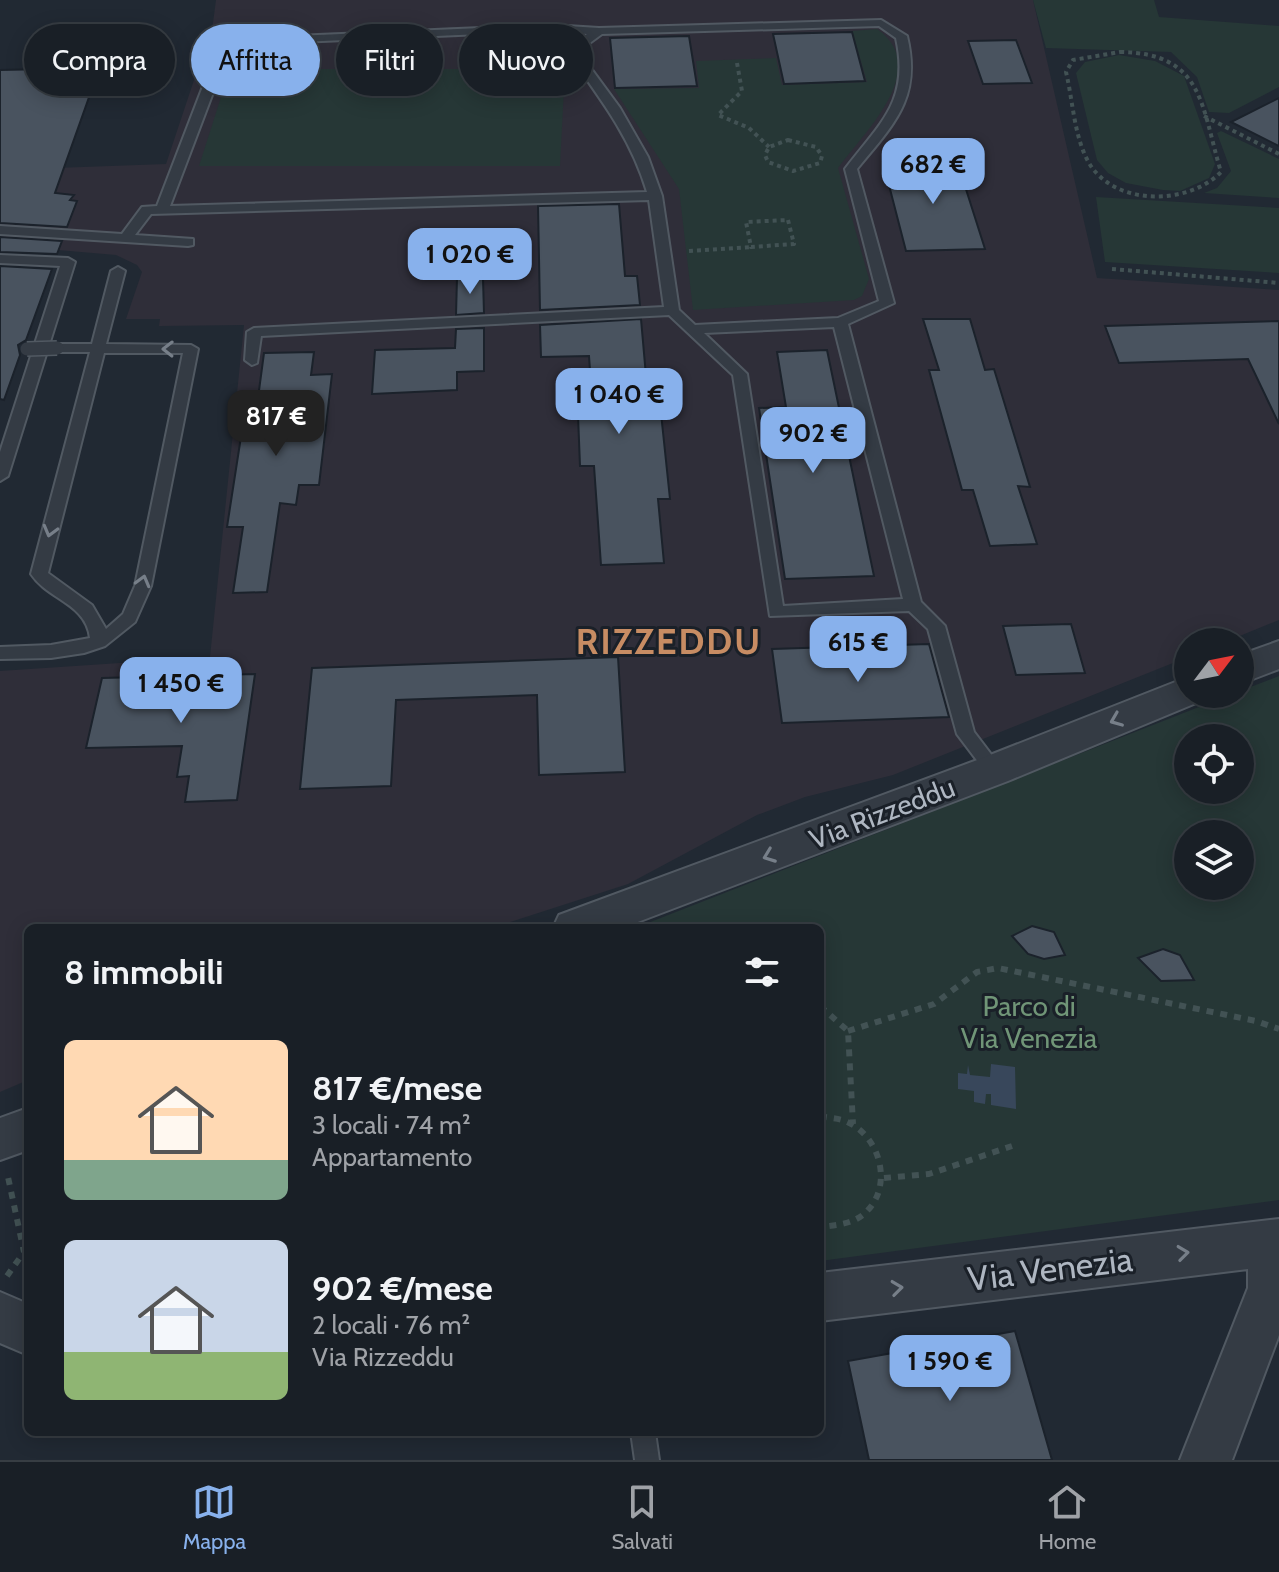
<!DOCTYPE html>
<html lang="it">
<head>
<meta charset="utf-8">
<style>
  body { margin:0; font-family:Cabin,sans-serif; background:#262c32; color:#f1f3f6; height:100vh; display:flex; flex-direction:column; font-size:30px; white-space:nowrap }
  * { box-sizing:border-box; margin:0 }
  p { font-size:26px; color:#9fa2a7 }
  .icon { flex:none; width:44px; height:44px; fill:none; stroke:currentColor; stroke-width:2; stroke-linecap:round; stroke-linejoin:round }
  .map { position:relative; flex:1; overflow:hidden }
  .sheet { position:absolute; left:24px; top:924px; width:800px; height:512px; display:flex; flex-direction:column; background:#191f26; border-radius:12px; box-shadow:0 4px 20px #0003,0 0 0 2px #373d43 }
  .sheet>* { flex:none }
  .guide { position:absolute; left:24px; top:24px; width:800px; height:72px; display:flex; gap:16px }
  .needle { width:52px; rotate:58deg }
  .controls { position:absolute; left:1174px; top:628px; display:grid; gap:16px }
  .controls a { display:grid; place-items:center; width:80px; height:80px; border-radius:50%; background:#191f26; box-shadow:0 4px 20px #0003,0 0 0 2px #373d43; font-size:40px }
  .price { position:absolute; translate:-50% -68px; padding:0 18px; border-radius:16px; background:#88b1ec; color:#111; font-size:26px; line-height:52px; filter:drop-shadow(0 2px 4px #0008) }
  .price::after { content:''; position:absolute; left:50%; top:48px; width:24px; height:18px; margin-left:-12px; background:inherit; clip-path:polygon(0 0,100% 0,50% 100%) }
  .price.active { background:#222; color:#fff }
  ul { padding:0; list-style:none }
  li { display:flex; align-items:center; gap:24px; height:200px; padding:0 40px }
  li span { display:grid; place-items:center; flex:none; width:224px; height:160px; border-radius:12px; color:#555 }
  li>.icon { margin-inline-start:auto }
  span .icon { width:96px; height:96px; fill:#fffc; stroke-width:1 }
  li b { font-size:34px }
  h2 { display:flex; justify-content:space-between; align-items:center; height:96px; padding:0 40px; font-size:34px }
  .pill { padding:0 28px; border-radius:36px; background:#191f26; box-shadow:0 4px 20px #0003,0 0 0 2px #373d43; font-size:28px; line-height:72px }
  .pill.active { background:#88b1ec; color:#111 }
  .tab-bar { display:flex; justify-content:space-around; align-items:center; height:112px; border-top:2px solid #373d43; background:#191f26; font-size:22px; color:#9fa2a7 }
  .tab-bar a { display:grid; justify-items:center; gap:4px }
  .tab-bar .active { color:#88b1ec }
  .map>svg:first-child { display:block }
</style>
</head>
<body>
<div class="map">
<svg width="1279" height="1460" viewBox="0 0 1279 1460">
  <rect width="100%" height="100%" fill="#212933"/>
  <!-- medical -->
  <polygon fill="#2f2e39" points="216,0 1033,0 1097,278 1279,290 1279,620 1225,642 1188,642 1188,657 893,775 805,797 757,815 628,884 492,928 28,928 28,1080 0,1092 0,671 210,657 244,325 159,326 160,319 126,319 142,272 137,265 116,255 0,245 0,170 166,164 213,23"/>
  <!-- green -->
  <g fill="#263736" fill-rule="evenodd">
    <polygon points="1033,0 1154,0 1159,17 1279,26 1279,87 1229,113 1209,112 1197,77 1171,52 1046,48"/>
    <path d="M877 29C933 68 864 133 838 168L869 279 862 296 854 300 693 310 679 189 614 89 699 88 696 61 776 58 782 85 867 82 852 31Z"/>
    <polygon points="1119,55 1155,61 1184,76 1215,164 1209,178 1180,191 1163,190 1126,183 1108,173 1097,160 1076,73 1085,62"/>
    <polygon points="230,69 565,69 560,166 199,166"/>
    <polygon points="1221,131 1279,159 1279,198 1204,193 1217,188 1231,171 1217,133"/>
    <polygon points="1096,197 1279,208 1279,273 1105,262"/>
    <path d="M1279 676V1200L820 1261V928H635L1232 694H1240V691ZM1188 738H1240V790H1188ZM1188 834H1240V886H1188Z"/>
  </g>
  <!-- water -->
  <polygon fill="#38475b" points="991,1064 1015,1067 1016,1109 991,1105 991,1094 986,1094 985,1104 974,1102 974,1091 958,1089 958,1073 967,1074 968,1065 970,1075 990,1077"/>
  <!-- building -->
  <g fill="#49535f" stroke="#1b222b" stroke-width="2">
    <polygon points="852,32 865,81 784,84 773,34"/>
    <polygon points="689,36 697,86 615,88 610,38"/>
    <polygon points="1016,40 1032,83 983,84 968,41"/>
    <polygon points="47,69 45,73 98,72 55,193 74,195 70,200 77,201 67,227 0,223 0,70"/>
    <polygon points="1279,98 1279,146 1231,122"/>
    <polygon points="957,161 985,249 906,251 883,162"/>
    <polygon points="619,204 625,276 637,276 640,305 540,310 538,206"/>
    <polygon points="0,237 62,241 57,254 0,252"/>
    <polygon points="0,266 52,269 26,340 18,345 20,355 4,400 0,399"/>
    <polygon points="457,278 483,279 484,313 456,315"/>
    <polygon points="641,319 646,376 657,375 670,499 658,499 664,563 601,565 594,466 580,466 578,415 593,414 589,356 541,357 540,325"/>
    <polygon points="923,319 970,319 985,370 994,369 1030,487 1018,486 1037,544 990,546 973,490 962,490 929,370 939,370"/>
    <polygon points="1279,321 1279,424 1248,359 1119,363 1105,326"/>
    <polygon points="484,328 484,371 457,372 457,390 372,394 375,350 455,348 456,329"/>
    <polygon points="827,350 874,576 785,579 759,408 786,407 777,352"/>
    <polygon points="314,352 311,375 332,374 319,485 299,485 296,505 280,503 267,592 233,593 243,527 227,527 247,398 258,398 264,353"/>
    <polygon points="1071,624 1085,673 1016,675 1003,626"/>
    <polygon points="929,644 949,717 782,723 772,649"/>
    <polygon points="618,657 625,772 539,775 537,695 396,700 391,786 300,789 312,668"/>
    <polygon points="255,674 237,800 185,802 189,776 177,777 182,746 86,748 102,678"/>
    <polygon points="1032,926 1054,932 1065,955 1044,959 1028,954 1012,936"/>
    <polygon points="1163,949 1180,955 1194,980 1161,981 1138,958"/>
    <polygon points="1015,1331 1052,1460 869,1460 848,1361"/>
  </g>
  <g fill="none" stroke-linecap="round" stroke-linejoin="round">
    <defs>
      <g id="service">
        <path d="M881 20 907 36C922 98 894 124 857 169L894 303 848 324 921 602 945 626 974 732 1003 770 1000 775H988L957 734 928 629 909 611 770 616 733 375 669 315 261 336 257 363 252 365 245 360 247 332 254 328 664 307 649 200 151 214 135 235 193 239V245L188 246 0 234V226L122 234 142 207 157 206 220 42 226 39 551 25 599 28ZM879 26 896 38C910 101 880 123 845 169L879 301 838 318 695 325 679 310 662 196 648 157 620 108 584 59 587 45 602 34ZM551 31 587 34 575 43 572 59C603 102 632 141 647 192L170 206 231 45ZM834 327 903 599 783 606 747 374 704 333Z"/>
        <polygon points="0,255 68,258 75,262 8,476 0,481 0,452 60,266 0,263"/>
        <path d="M118 267 125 271 106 344 191 345 198 349 151 586 135 622 105 646 84 653 51 658 0 659V647L51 645 90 638C86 603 48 600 31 574L90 352H57L50 348 57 344H92L111 271ZM104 353H183L135 586 123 614 106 629 92 605 48 573Z"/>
        <polygon points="631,1432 655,1432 659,1460 635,1460"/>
      </g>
      <g id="minor">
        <polygon points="1279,641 1279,669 1240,684 1240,655"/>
        <polygon points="1188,677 1188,694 1205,694 1201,701 1008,781 622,928 553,928 559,915 980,759"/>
        <polygon points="28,1108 28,1150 0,1160 0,1118"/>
        <polygon points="1279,1219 1279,1335 1232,1460 1180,1460 1248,1288 1248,1269 820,1321 820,1273"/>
        <polygon points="0,1292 28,1304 28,1355 0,1343"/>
      </g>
    </defs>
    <!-- service casing -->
    <use href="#service" stroke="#515962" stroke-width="4"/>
    <!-- minor casing -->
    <use href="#minor" stroke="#515962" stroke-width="4"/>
    <!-- path-far1 -->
    <g stroke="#425254" stroke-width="4" stroke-dasharray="4 4" stroke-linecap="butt">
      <path d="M1120 52C1204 53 1201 106 1221 172 1189 205 1115 207 1089 163 1074 137 1073 101 1066 72L1073 60Z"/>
      <polyline points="737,63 742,91 718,115 749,128 769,147"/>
      <polyline points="1204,116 1279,154"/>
      <polygon points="788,140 816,147 822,156 820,163 793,171 768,162 765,155 769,147"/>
      <polygon points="788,220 794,244 751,247 746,222"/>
      <polyline points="689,251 751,247"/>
      <polyline points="1112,269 1279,283"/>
    </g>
    <!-- path -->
    <g stroke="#425254" stroke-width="6" stroke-dasharray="7 7" stroke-linecap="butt">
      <polyline points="820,1006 848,1031 853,1124"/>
      <polyline points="848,1031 934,1004 977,972 998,968 1256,1021 1279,1029"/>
      <path d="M820 1116C828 1118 837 1118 845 1121 879 1134 894 1184 867 1211 855 1224 837 1225 820 1227"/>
      <polyline points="884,1178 929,1174 1012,1146"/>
      <polyline points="7,1276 24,1252 8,1177"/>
    </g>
    <!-- service -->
    <use href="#service" fill="#343b44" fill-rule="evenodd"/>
    <!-- minor -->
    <use href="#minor" fill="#343b44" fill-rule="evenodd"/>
    <defs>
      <polyline id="service-bridge" points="27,349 57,348"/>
    </defs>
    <!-- service-bridge casing -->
    <use href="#service-bridge" stroke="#515962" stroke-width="16" stroke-linecap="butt"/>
    <!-- service-bridge -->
    <use href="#service-bridge" stroke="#343b44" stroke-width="13"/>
  </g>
  <!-- one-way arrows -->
  <defs><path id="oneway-chevron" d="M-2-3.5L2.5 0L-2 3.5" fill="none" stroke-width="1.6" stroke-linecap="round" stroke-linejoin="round" transform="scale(2)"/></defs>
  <g stroke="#777f89">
    <use href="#oneway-chevron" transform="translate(168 349) rotate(-179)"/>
    <use href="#oneway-chevron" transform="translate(50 531) rotate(105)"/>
    <use href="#oneway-chevron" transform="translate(143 581) rotate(-75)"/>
    <use href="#oneway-chevron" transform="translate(1116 720) rotate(158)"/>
    <use href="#oneway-chevron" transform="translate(769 856) rotate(159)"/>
    <use href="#oneway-chevron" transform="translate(1183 1253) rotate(-7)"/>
    <use href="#oneway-chevron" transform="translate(897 1288) rotate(-7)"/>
  </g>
  <g text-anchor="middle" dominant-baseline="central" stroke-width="6" stroke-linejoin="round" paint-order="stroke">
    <!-- street labels -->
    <g font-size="28" fill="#aeb6c1" stroke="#1a2028">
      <text transform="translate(882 813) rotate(-21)">Via Rizzeddu</text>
    </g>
    <!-- park labels -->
    <g font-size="28" fill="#709577" stroke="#1a2028">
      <text x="1029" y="1006">Parco di<tspan x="1029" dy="32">Via Venezia</tspan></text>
    </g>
    <!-- near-street labels -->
    <g font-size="34" fill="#aeb6c1" stroke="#1a2028">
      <text transform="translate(1050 1269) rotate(-7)">Via Venezia</text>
    </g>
    <!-- district labels -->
    <g font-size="36" font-weight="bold" letter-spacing="2" fill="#c78c63" stroke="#1a2028">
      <text x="669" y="641">RIZZEDDU</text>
    </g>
  </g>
</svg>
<div class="controls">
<a><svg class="needle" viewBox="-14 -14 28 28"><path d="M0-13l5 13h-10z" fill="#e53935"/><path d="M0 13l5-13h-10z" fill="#9fa2a7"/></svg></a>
<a><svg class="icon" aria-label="locate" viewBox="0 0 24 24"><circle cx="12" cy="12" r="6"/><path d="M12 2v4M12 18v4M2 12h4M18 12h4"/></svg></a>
<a><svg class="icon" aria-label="layers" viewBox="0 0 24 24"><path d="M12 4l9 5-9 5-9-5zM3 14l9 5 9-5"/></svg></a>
</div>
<b class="price" style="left:933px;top:206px">682 €</b>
<b class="price" style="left:470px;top:296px">1 020 €</b>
<b class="price" style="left:619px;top:436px">1 040 €</b>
<b class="price active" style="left:276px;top:458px">817 €</b>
<b class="price" style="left:813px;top:475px">902 €</b>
<b class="price" style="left:858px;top:684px">615 €</b>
<b class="price" style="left:181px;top:725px">1 450 €</b>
<b class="price" style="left:950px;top:1403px">1 590 €</b>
<div class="guide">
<a class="pill">Compra</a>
<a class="pill active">Affitta</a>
<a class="pill">Filtri</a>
<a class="pill">Nuovo</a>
</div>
<section class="sheet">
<h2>8 immobili<svg class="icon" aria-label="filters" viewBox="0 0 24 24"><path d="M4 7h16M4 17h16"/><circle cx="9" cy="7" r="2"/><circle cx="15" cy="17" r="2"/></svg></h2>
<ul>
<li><span style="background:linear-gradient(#ffd9b3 75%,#7fa58c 0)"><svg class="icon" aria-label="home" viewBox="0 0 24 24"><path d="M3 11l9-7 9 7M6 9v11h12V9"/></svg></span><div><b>817 €/mese</b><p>3 locali · 74 m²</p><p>Appartamento</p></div></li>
<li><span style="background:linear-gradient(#c9d6e8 70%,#8fb573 0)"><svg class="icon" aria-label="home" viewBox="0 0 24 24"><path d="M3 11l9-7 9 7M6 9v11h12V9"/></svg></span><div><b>902 €/mese</b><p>2 locali · 76 m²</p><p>Via Rizzeddu</p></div></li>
</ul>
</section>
</div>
<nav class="tab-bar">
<a class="active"><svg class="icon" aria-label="map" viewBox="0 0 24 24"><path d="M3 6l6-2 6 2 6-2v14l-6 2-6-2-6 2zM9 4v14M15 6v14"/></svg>Mappa</a>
<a><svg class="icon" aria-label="saved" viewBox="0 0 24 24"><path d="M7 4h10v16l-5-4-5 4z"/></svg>Salvati</a>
<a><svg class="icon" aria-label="home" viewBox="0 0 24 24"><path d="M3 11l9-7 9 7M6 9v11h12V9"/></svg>Home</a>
</nav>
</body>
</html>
